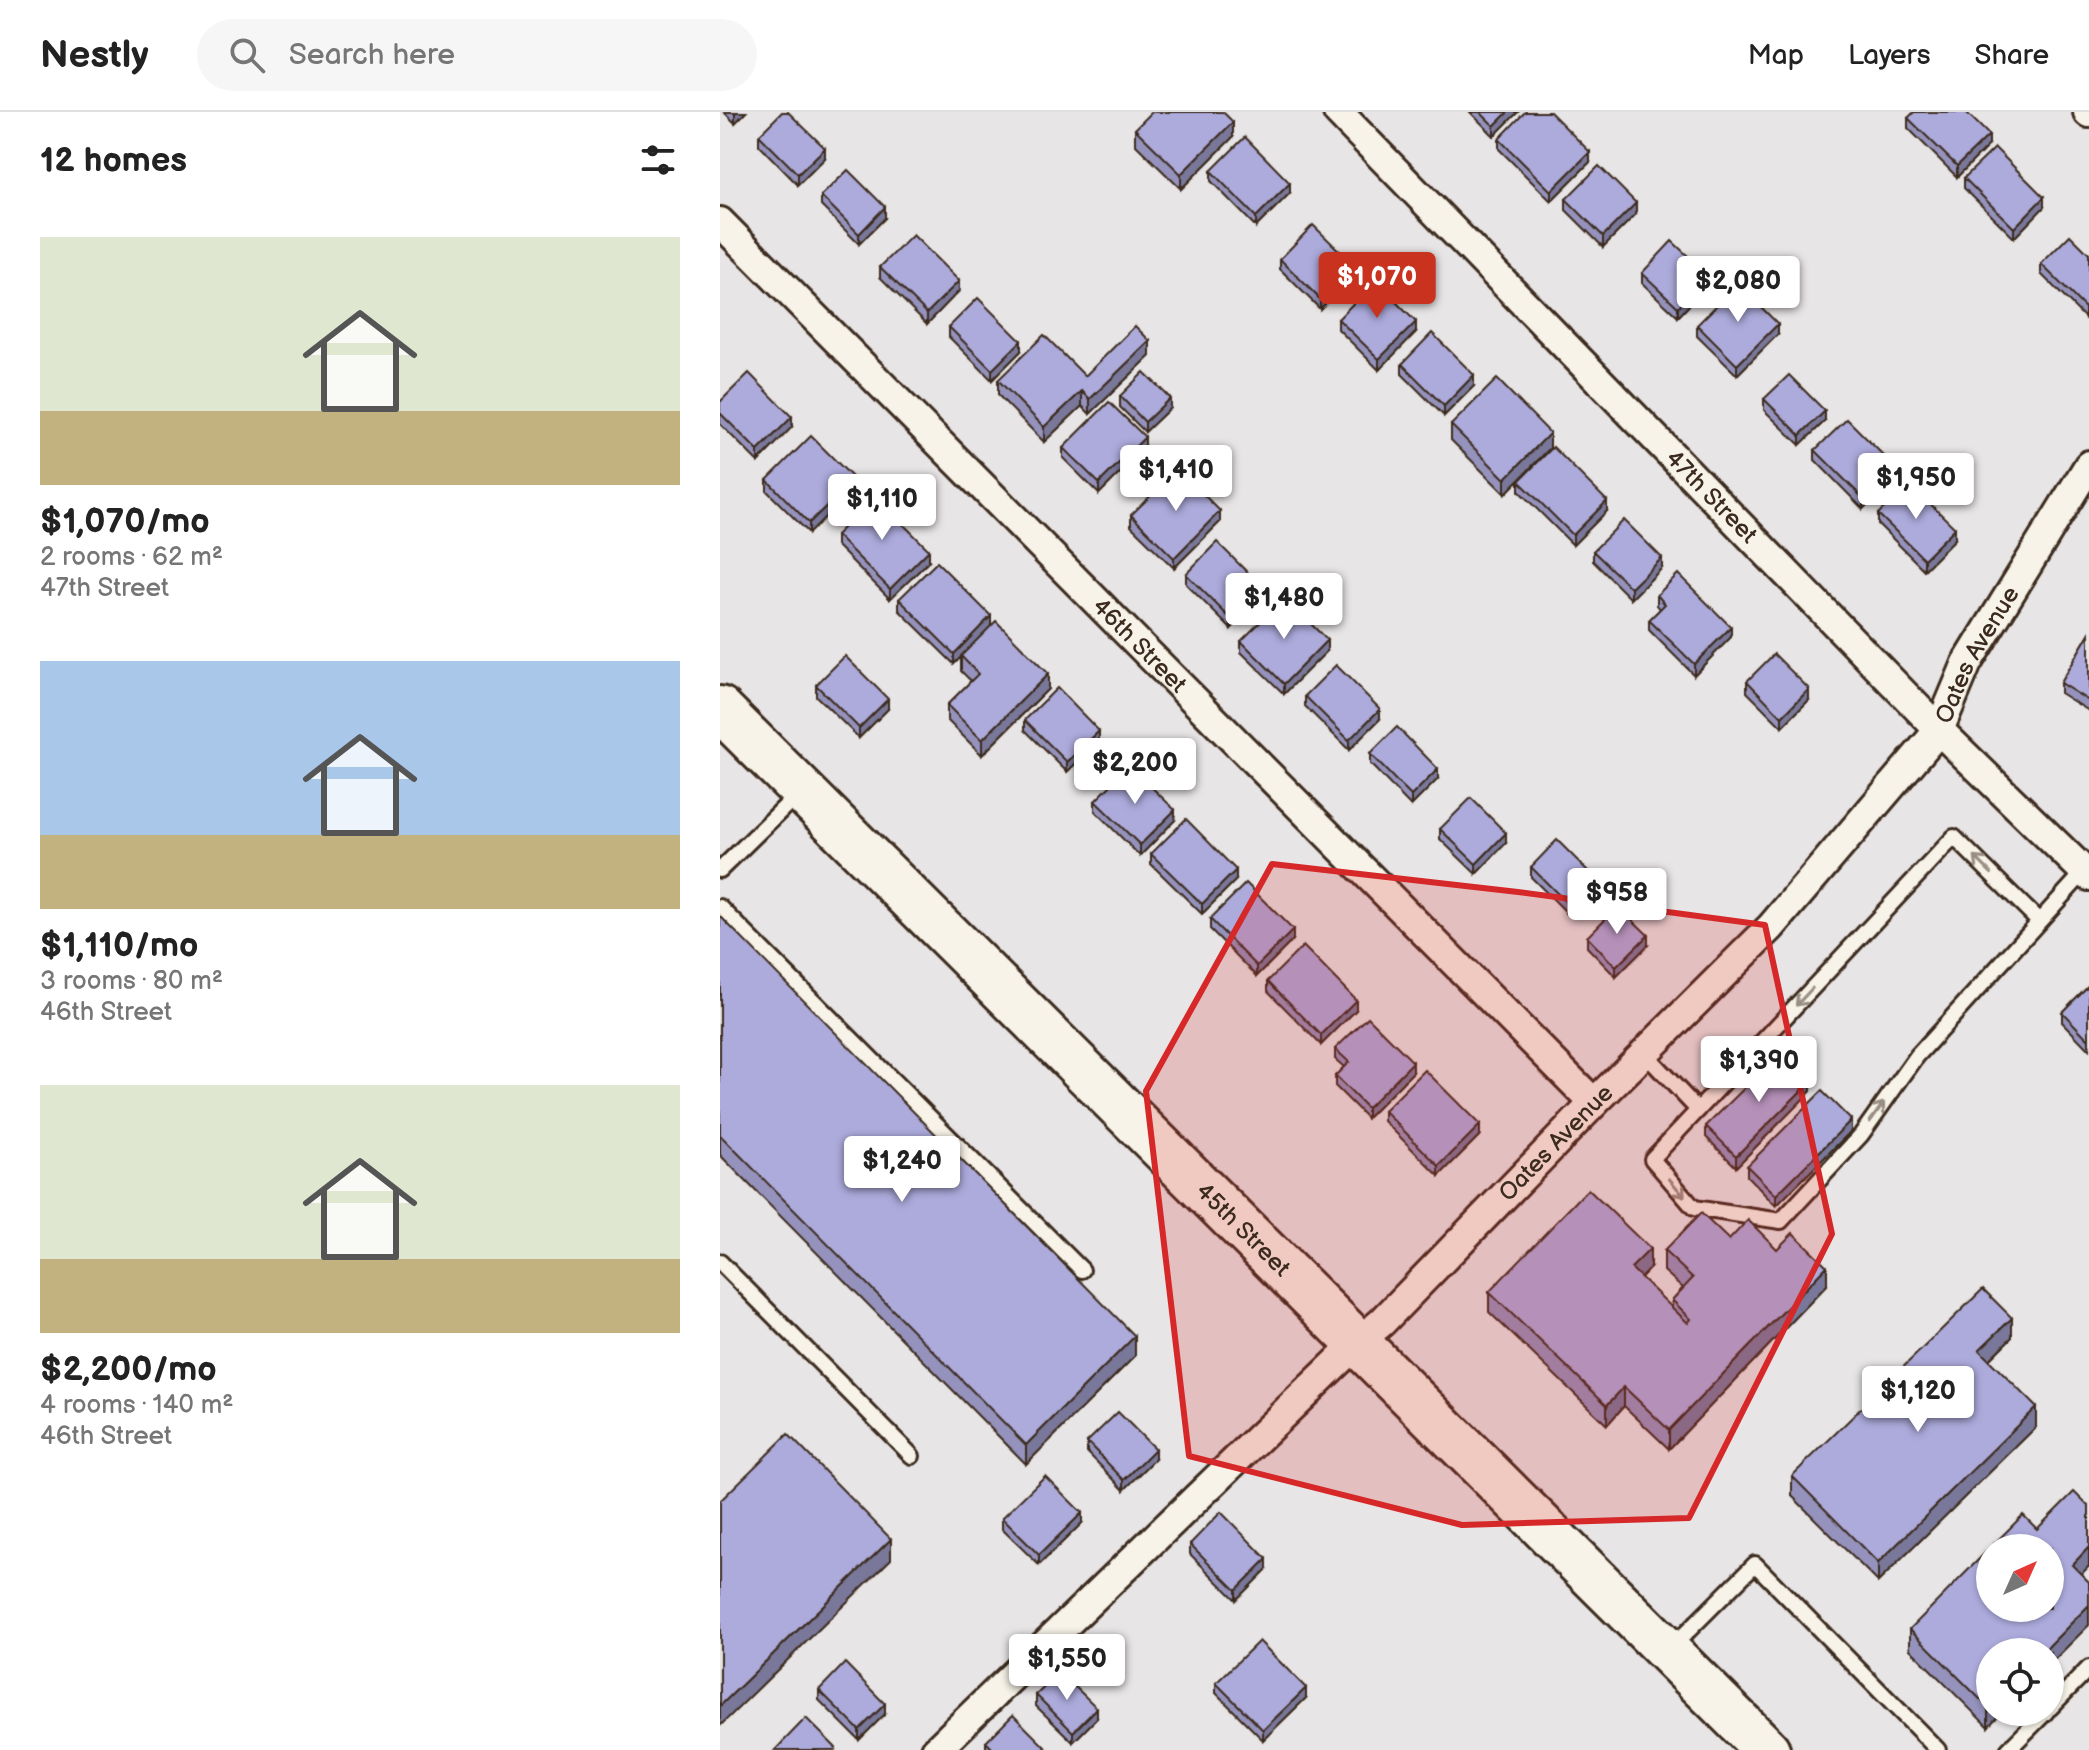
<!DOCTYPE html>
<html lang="en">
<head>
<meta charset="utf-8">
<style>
  body { margin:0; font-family:"Balsamiq Sans",sans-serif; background:#f6f6f6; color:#222; height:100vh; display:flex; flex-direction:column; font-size:30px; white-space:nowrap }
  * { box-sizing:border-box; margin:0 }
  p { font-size:26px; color:#767676 }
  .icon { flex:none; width:44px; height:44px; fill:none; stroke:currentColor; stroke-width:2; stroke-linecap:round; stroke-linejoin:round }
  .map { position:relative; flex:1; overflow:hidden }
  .drawer { display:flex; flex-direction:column; background:#fff; width:720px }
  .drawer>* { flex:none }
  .needle { width:52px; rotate:45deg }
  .fabs { position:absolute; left:1256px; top:1422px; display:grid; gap:16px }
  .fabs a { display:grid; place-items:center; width:88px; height:88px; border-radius:50%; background:#fff; box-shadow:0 2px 6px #0004; font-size:40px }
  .price { position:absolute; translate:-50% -68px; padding:0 18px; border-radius:8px; background:#fff; color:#222; font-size:26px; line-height:52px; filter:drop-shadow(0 2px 4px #0008) }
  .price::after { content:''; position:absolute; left:50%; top:48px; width:24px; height:18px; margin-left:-12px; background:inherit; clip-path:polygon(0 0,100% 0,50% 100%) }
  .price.selected { background:#c8321e; color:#fff }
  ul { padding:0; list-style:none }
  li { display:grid; align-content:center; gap:16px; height:424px; padding:0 40px }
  li span { display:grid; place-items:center; height:248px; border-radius:0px; color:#555 }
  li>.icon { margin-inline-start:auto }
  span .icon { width:144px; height:144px; fill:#fffc; stroke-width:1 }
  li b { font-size:34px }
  h2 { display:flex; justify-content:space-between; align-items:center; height:96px; padding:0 40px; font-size:34px }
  header { display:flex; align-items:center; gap:48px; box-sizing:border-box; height:112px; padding:0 40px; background:#fff; border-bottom:2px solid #e0e0e0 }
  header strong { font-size:38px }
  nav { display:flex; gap:44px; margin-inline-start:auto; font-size:28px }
  .search { width:560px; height:72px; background:#f6f6f6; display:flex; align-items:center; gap:20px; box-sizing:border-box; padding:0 28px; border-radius:44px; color:#767676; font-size:30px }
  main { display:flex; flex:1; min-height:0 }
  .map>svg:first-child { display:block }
</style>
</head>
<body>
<header>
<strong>Nestly</strong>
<div class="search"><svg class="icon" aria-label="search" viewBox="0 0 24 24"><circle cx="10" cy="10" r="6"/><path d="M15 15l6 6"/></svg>Search here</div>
<nav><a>Map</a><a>Layers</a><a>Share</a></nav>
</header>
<main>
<section class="drawer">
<h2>12 homes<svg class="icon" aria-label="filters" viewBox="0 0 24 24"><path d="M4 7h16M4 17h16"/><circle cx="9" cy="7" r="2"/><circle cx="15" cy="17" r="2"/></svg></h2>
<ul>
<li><span style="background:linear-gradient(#dfe7d0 70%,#c2b280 0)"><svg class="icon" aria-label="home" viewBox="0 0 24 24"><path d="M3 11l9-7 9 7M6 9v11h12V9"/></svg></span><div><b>$1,070/mo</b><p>2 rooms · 62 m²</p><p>47th Street</p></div></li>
<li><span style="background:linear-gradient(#a9c7e8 70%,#c2b280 0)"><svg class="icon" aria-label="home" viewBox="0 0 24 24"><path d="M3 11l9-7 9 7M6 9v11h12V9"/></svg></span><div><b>$1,110/mo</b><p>3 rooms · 80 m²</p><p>46th Street</p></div></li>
<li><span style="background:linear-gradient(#dfe7d0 70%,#c2b280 0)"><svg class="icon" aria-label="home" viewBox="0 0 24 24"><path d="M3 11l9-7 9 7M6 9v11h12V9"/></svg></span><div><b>$2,200/mo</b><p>4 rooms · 140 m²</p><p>46th Street</p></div></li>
</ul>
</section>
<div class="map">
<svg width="1369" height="1638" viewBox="0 0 1369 1638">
  <rect width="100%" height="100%" fill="#e8e5e6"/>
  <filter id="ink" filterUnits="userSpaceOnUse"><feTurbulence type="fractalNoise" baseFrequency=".0125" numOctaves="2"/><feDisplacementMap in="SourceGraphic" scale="16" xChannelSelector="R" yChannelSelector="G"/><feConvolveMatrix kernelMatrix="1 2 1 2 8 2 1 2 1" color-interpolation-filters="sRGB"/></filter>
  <g filter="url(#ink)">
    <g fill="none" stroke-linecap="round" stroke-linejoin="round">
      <defs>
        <g id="service">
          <polyline points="0,758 79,681"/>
          <polyline points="0,795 362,1158"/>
          <polyline points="1318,808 1234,725 932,1047 974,1096 1061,1109 1141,1023 1197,944 1364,760"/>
          <polyline points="924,941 978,998"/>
          <polyline points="0,1150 192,1344"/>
          <polyline points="951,1536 1035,1452 1218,1638"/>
          <polyline points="1330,1596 1369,1556"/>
          <polyline points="1288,1638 1326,1600"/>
        </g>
        <g id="minor">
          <path id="s1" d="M618 0 1219 618 1369 764"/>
          <polyline points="1368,0 1369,1"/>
          <path id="s2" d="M0 110 874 991"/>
          <path id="s3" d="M216 1638 637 1231 662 1210 874 991 1051 815 1219 618 1247 551 1369 353"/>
        </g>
        <g id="primary">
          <path id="s4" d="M0 597 1047 1638"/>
        </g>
      </defs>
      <!-- service casing -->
      <use href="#service" stroke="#3b2a1e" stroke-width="20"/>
      <!-- minor casing -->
      <use href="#minor" stroke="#3b2a1e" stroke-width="34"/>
      <!-- primary casing -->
      <use href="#primary" stroke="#3b2a1e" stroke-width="50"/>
      <!-- service -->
      <use href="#service" stroke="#f7f3e8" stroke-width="14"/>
      <!-- minor -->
      <use href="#minor" stroke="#f7f3e8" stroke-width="28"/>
      <!-- primary -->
      <use href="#primary" stroke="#f7f3e8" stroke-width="44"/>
    </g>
    <!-- wall -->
    <g fill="#9593bd" stroke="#3b2a1e" stroke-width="2">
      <polygon points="4,0 26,0 15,11"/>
      <polygon points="750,0 798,0 774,24"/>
      <polygon points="1188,6 1269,33 1237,65 1188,16"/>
      <polygon points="415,17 513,25 461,77 415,32"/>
      <polygon points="39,23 105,46 78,73 39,33"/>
      <polygon points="779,27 870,50 831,89 779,37"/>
      <polygon points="491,59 570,81 536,115 491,69"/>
      <polygon points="1244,66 1324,95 1294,126 1244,76"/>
      <polygon points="101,84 165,106 139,132 101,94"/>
      <polygon points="846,87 916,102 883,135 846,98"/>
      <polygon points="1369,142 1365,206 1321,162 1321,152"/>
      <polygon points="560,147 634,163 600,197 560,157"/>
      <polygon points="160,155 239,179 207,212 160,165"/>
      <polygon points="922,161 988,173 958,205 922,171"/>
      <polygon points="618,207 696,220 659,258 618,217"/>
      <polygon points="977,213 1058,222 1017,263 977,224"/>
      <polygon points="229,215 301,239 272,268 229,225"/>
      <polygon points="430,244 370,302 362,294 324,330 278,283 278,268 365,264"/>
      <polygon points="682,252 754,274 724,304 682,262"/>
      <polygon points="400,284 450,296 425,320 400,295"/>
      <polygon points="1044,287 1105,309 1080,333 1044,298"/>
      <polygon points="0,290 72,315 38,350 0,312"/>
      <polygon points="731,313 830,336 785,382 731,328"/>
      <polygon points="343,336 425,336 379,382 343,346"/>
      <polygon points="1095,338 1175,365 1143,397 1095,348"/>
      <polygon points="47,368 134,377 89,421 47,379"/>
      <polygon points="799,369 887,399 853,433 799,379"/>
      <polygon points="1158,402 1235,427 1204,458 1158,412"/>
      <polygon points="411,403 500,410 454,456 411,414"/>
      <polygon points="116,423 209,449 170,487 116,433"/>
      <polygon points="873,439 942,456 911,487 873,449"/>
      <polygon points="466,462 542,486 511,517 466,472"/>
      <polygon points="937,483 1011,525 974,563 929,518 929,508 940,497 937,493"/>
      <polygon points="179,487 271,514 328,577 262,643 227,608 227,593 251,569 241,559 241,545 234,552 179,498"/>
      <polygon points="1369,522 1369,599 1340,581 1340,571"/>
      <polygon points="521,529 607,539 564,582 521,540"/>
      <polygon points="1027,569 1089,588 1062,615 1027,580"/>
      <polygon points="96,573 168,597 139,626 96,584"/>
      <polygon points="585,584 660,607 629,638 585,594"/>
      <polygon points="305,608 379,629 347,660 305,618"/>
      <polygon points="650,642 718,667 691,694 650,652"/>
      <polygon points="375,689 455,708 420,744 375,699"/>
      <polygon points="720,717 786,731 756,762 720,727"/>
      <polygon points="431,742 516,768 482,802 431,752"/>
      <polygon points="811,755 872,774 846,800 811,765"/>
      <polygon points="0,804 415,1244 306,1352 0,1043"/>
      <polygon points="490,807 573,828 537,864 490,817"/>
      <polygon points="867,825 928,833 896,865 867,835"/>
      <polygon points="548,869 636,898 601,933 548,879"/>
      <polygon points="1369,873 1369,938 1342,910 1342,900"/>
      <polygon points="615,937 693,960 647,1006 615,974 615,964 624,955 615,947"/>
      <polygon points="1091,979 1016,1055 986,1025 986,1014"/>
      <polygon points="664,999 760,1023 719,1064 664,1009"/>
      <polygon points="1131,1019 1056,1094 1027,1064 1027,1054"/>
      <polygon points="1009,1128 1057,1137 1107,1173 949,1337 904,1294 887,1313 769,1200 769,1180 930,1156 920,1166 952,1196 952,1188 963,1176 944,1159 944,1139"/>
      <polygon points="1292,1225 1269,1248 1316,1315 1158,1470 1072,1384 1072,1364"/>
      <polygon points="367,1330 435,1347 404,1378 367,1340"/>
      <polygon points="282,1406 362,1411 319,1453 282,1417"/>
      <polygon points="1317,1417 1369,1454 1361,1462 1268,1615 1190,1537 1190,1517"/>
      <polygon points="470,1432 547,1457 516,1488 470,1442"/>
      <polygon points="496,1571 586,1586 543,1628 496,1581"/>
      <polygon points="99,1578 165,1602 139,1628 99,1588"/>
      <polygon points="316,1583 377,1606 353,1630 316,1594"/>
      <polygon points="266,1630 328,1638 266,1638"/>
    </g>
    <!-- shaded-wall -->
    <g fill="#79789a" stroke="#3b2a1e" stroke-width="2">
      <polygon points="16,0 26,0 15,11 15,1"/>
      <polygon points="788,0 798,0 774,24 774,14"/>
      <polygon points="513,10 513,25 461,77 461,62"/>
      <polygon points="1269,23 1269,33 1237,65 1237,54"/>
      <polygon points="105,36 105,46 78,73 78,62"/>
      <polygon points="870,40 870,50 831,89 831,79"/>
      <polygon points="570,71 570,81 536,115 536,105"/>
      <polygon points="1324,85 1324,95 1294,126 1294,116"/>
      <polygon points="916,91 916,102 883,135 883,124"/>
      <polygon points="165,95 165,106 139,132 139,122"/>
      <polygon points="634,153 634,163 600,197 600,187"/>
      <polygon points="988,163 988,173 958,205 958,195"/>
      <polygon points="239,169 239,179 207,212 207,201"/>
      <polygon points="1369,191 1369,202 1365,206 1365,196"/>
      <polygon points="696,210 696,220 659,258 659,247"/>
      <polygon points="1058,212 1058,222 1017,263 1017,253"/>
      <polygon points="301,229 301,239 272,268 272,258"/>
      <polygon points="430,229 430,244 370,302 370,287"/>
      <polygon points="754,263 754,274 724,304 724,294"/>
      <polygon points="362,279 362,294 324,330 324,315"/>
      <polygon points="450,286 450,296 425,320 425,310"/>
      <polygon points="1105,299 1105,309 1080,333 1080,323"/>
      <polygon points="72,305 72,315 38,350 38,339"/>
      <polygon points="830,321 830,336 785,382 785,367"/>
      <polygon points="425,325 425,336 379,382 379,371"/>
      <polygon points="1175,355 1175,365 1143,397 1143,386"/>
      <polygon points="134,367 134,377 89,421 89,411"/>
      <polygon points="887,389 887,399 853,433 853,423"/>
      <polygon points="500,399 500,410 454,456 454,446"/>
      <polygon points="1235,416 1235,427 1204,458 1204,447"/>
      <polygon points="209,438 209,449 170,487 170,477"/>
      <polygon points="942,446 942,456 911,487 911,476"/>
      <polygon points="542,475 542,486 511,517 511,507"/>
      <polygon points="271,504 271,515 234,552 234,542"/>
      <polygon points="1011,515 1011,525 974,563 974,552"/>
      <polygon points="607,528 607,539 564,582 564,572"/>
      <polygon points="328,562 328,577 262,643 262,628"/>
      <polygon points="1089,577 1089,588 1062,615 1062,605"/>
      <polygon points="168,587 168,597 139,626 139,616"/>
      <polygon points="660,597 660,607 629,638 629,628"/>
      <polygon points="379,619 379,629 347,660 347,650"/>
      <polygon points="718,657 718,667 691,694 691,684"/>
      <polygon points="455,698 455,708 420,744 420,733"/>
      <polygon points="786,721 786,731 756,762 756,752"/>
      <polygon points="516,758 516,768 482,802 482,792"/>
      <polygon points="872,763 872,774 846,800 846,790"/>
      <polygon points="573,818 573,828 537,864 537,854"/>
      <polygon points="928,823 928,833 896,865 896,855"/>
      <polygon points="636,888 636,898 601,933 601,923"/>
      <polygon points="693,950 693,960 647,1006 647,996"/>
      <polygon points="1091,969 1091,979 1016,1055 1016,1044"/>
      <polygon points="1131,1008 1131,1019 1056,1094 1056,1083"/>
      <polygon points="760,1013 760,1023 719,1064 719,1054"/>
      <polygon points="930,1137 930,1156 911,1176 911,1156"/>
      <polygon points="1107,1154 1107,1173 949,1337 949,1318"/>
      <polygon points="1292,1206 1292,1225 1259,1257 1259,1238"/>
      <polygon points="415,1224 415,1244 306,1352 306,1333"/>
      <polygon points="904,1275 904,1294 887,1313 887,1293"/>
      <polygon points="1316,1295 1316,1315 1158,1470 1158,1451"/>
      <polygon points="435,1337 435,1347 404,1378 404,1368"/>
      <polygon points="362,1401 362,1411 319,1453 319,1443"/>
      <polygon points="171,1427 171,1447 0,1614 0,1594"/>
      <polygon points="1369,1435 1369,1454 1352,1472 1352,1453"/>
      <polygon points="547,1447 547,1457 516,1488 516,1478"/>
      <polygon points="1369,1493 1369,1513 1330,1552 1330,1540 1323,1540"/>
      <polygon points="586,1576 586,1586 543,1628 543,1618"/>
      <polygon points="165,1592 165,1602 139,1628 139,1618"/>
      <polygon points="1270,1593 1270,1600 1282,1600 1268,1615 1268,1595"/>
      <polygon points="377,1596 377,1606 353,1630 353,1620"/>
    </g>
    <!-- building -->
    <g fill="#adabdc" stroke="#3b2a1e" stroke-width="2">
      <polygon points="62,0 68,0 105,36 78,62 39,23"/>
      <polygon points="432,0 503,0 513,10 461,62 415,17"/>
      <polygon points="760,0 788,0 774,14"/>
      <polygon points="805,0 830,0 870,40 831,79 779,27"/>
      <polygon points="1194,0 1246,0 1269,23 1237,54 1188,6"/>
      <polygon points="525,25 570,71 536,105 491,59"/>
      <polygon points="1275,36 1324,85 1294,116 1244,66"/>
      <polygon points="879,54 916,91 883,124 846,87"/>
      <polygon points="128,58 165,95 139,122 101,84"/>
      <polygon points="593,113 634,153 600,187 560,147"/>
      <polygon points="193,123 239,169 207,201 160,155"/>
      <polygon points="1350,123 1369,142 1369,191 1365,196 1321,152"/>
      <polygon points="952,129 988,163 958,195 922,161"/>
      <polygon points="655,169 696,210 659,247 618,207"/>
      <polygon points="1018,172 1058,212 1017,253 977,213"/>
      <polygon points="258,186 301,229 272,258 229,215"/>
      <polygon points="415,214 430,229 370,287 362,279 324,315 278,268 324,223 365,264"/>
      <polygon points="712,221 754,263 724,294 682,252"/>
      <polygon points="424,260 450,286 425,310 400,284"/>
      <polygon points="29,261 72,305 38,339 0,301 0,290"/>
      <polygon points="1069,263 1105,299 1080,323 1044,287"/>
      <polygon points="777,267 830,321 785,367 731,313"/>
      <polygon points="389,290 425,325 379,371 343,336"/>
      <polygon points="1127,307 1175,355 1143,386 1095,338"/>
      <polygon points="91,324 134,367 89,411 47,368"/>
      <polygon points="833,335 887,389 853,423 799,369"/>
      <polygon points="458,357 500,399 454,446 411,403"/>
      <polygon points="1189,371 1235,416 1204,447 1158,402"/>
      <polygon points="155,384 209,438 170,477 116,423"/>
      <polygon points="904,408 942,446 911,476 873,439"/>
      <polygon points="497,430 542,475 511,507 466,462"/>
      <polygon points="217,450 271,504 234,542 179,487"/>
      <polygon points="958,462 1011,515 974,552 929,508 945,492 937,483"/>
      <polygon points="565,486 607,528 564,572 521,529"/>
      <polygon points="276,509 328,562 262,628 227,593 258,562 241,544"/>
      <polygon points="1369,522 1369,589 1340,571"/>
      <polygon points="1054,542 1089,577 1062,605 1027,569"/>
      <polygon points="125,544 168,587 139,616 96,573"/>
      <polygon points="616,553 660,597 629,628 585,584"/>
      <polygon points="337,576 379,619 347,650 305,608"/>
      <polygon points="677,615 718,657 691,684 650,642"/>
      <polygon points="410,654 455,698 420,733 375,689"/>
      <polygon points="751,686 786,721 756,752 720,717"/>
      <polygon points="466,707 516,758 482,792 431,742"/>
      <polygon points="837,728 872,763 846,790 811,755"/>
      <polygon points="526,771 573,818 537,854 490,807"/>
      <polygon points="898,794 928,823 896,855 867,825"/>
      <polygon points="0,804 415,1224 306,1333 0,1023"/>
      <polygon points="583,834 636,888 601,923 548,869"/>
      <polygon points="1369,873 1369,928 1342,900"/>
      <polygon points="648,905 693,950 647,996 615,964 629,950 615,937"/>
      <polygon points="1062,939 1091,969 1016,1044 986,1014"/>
      <polygon points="705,958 760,1013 719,1054 664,999"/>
      <polygon points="1102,979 1131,1008 1056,1083 1027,1054"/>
      <polygon points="868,1077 930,1137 911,1156 968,1211 971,1207 952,1188 973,1166 944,1139 981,1101 1009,1128 1028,1108 1057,1137 1073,1121 1107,1154 949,1318 904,1275 887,1293 769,1180"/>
      <polygon points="1263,1177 1292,1206 1259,1238 1316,1295 1158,1451 1072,1364"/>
      <polygon points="398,1300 435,1337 404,1368 367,1330"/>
      <polygon points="68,1322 171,1427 0,1594 0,1389"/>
      <polygon points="325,1364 362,1401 319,1443 282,1406"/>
      <polygon points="1354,1380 1369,1395 1369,1435 1352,1453 1369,1470 1369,1493 1323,1540 1270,1540 1270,1593 1268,1595 1190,1517 1270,1436 1270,1496 1330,1496 1330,1436 1270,1436 1303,1403 1317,1417"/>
      <polygon points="501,1400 547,1447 516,1478 470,1432"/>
      <polygon points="539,1529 586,1576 543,1618 496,1571"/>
      <polygon points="125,1551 165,1592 139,1618 99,1578"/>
      <polygon points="340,1560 377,1596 353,1620 316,1583"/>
      <polygon points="293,1603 328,1638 274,1638 266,1630"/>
      <polygon points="86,1606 116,1636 115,1638 55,1638"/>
    </g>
    <!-- one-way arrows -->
    <defs><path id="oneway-shaft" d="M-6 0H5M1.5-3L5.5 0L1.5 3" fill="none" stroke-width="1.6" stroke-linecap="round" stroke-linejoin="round" transform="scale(2)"/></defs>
    <g stroke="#998e83">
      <use href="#oneway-shaft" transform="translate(1263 753) rotate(-135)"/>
      <use href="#oneway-shaft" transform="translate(1084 885) rotate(133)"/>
      <use href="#oneway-shaft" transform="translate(1157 1000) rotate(-54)"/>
      <use href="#oneway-shaft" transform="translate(957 1076) rotate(50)"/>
    </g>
  </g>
  <!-- marked area -->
  <path fill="#d62828" fill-opacity="0.2" stroke="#d62828" stroke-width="6" stroke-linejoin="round" d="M552 752 798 780 1045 813 1112 1122 969 1406 742 1413 469 1344 426 979Z"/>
  <g text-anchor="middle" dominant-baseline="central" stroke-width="6" stroke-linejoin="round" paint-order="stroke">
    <!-- street labels -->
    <g font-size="24" fill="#3b2a1e" stroke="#f7f3e8">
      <text stroke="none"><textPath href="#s1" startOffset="536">47th Street</textPath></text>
      <text stroke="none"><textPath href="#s2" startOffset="596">46th Street</textPath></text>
      <text stroke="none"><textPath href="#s3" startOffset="1516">Oates Avenue</textPath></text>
      <text stroke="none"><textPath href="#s3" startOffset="868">Oates Avenue</textPath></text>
      <text stroke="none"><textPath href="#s4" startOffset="738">45th Street</textPath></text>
    </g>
  </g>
</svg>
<div class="fabs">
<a><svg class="needle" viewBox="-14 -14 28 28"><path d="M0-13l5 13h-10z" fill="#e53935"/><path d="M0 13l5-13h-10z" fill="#767676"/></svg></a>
<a><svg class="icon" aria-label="locate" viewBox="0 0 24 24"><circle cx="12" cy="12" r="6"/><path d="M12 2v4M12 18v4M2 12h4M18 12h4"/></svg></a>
</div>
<b class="price selected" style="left:657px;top:208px">$1,070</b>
<b class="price" style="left:1018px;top:212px">$2,080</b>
<b class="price" style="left:456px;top:401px">$1,410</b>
<b class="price" style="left:1196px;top:409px">$1,950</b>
<b class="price" style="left:162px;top:430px">$1,110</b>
<b class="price" style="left:564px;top:529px">$1,480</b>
<b class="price" style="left:415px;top:694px">$2,200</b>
<b class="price" style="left:897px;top:824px">$958</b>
<b class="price" style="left:1039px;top:992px">$1,390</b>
<b class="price" style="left:182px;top:1092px">$1,240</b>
<b class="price" style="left:1198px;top:1322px">$1,120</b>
<b class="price" style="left:347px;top:1590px">$1,550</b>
</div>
</main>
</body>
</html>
